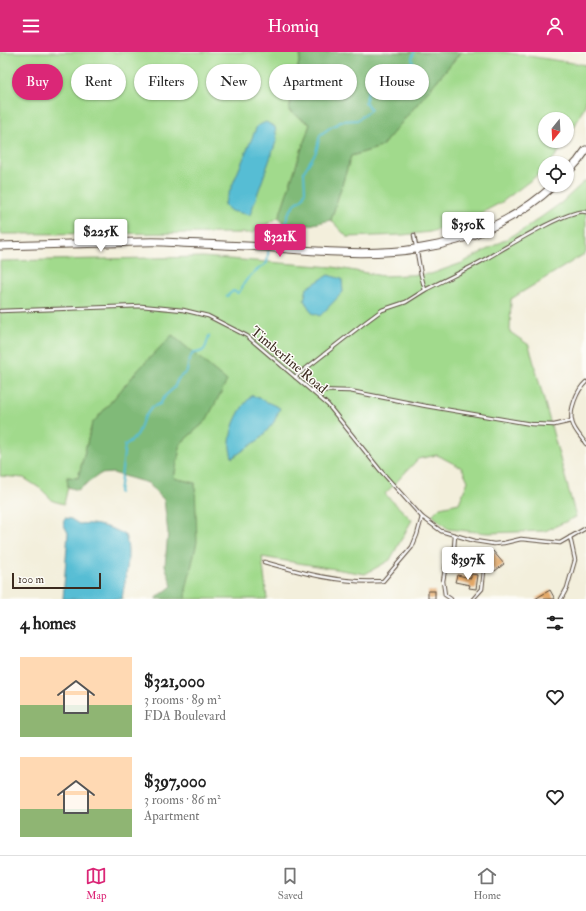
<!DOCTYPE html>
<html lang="en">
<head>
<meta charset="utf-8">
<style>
  body { margin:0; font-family:"IM FELL Double Pica",serif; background:#f6f6f6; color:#222; height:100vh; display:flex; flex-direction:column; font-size:15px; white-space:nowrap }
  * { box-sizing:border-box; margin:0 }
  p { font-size:13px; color:#767676 }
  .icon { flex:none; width:22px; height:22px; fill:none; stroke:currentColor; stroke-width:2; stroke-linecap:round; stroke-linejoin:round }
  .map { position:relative; height:547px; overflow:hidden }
  .details { display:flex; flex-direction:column; background:#fff; flex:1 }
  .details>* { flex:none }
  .hud { position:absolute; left:12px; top:12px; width:562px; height:36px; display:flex; gap:8px }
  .needle { width:26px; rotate:198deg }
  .tools { position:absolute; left:538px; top:60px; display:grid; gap:8px }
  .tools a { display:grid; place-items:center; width:36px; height:36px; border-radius:50%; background:#fff; box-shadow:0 1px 3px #0004; font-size:20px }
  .scale { position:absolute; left:12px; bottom:10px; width:89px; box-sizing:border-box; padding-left:4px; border:2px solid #3b2a1e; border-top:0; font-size:11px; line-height:14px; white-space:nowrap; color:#3b2a1e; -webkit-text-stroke:3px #fdfcf7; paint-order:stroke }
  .price { position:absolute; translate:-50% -34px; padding:0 9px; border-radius:4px; background:#fff; color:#222; font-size:13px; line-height:26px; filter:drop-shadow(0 1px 2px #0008) }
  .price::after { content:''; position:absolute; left:50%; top:24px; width:12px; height:9px; margin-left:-6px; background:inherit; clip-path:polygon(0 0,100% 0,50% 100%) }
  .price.selected { background:#db2777; color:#fff }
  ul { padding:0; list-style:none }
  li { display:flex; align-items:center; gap:12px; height:100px; padding:0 20px }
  li span { display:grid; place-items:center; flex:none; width:112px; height:80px; border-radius:0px; color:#555 }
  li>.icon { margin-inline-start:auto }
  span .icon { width:48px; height:48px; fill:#fffc; stroke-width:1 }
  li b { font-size:17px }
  h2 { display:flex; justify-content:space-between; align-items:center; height:48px; padding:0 20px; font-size:17px }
  .chip { padding:0 14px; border-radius:18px; background:#fff; box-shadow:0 1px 3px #0004; font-size:14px; line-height:36px }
  .chip.selected { background:#db2777; color:#fff }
  header { display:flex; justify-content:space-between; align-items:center; height:52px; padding:0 20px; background:#db2777; color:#fff; font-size:18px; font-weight:600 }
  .dock { display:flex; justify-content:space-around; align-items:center; height:56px; border-top:1px solid #e0e0e0; background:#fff; font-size:11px; color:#767676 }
  .dock a { display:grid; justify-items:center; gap:2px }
  .dock .selected { color:#db2777 }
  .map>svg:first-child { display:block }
</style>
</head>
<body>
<header><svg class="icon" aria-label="menu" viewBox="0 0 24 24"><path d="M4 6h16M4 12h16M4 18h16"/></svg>Homiq<svg class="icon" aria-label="person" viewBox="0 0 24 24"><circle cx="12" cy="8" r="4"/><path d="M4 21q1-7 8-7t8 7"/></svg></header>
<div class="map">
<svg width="586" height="547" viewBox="0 0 586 547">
  <rect width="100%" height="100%" fill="#fdfcf7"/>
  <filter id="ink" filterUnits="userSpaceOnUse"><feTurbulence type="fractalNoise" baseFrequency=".025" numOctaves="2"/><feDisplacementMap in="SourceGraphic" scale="8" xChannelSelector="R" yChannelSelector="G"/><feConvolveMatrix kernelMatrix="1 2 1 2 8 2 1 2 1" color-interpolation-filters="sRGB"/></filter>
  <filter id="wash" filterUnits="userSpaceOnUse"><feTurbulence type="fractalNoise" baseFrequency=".012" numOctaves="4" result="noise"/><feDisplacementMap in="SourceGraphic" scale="16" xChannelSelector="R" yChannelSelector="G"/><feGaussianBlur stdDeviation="0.9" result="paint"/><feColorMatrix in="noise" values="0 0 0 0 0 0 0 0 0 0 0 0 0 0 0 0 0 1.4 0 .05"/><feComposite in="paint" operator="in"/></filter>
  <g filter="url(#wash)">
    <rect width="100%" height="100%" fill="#f3efdc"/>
    <!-- green -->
    <g fill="#a1da8c" stroke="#6e8255">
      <polygon points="0,0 301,0 289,59 310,72 279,165 252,181 0,182"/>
      <polygon points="461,0 503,0 586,13 586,48 585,53 568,88 567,89 567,67 545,67 545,89 567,89 550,111 545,111 545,117 543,119 502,150 466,169 430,180 403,183 347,185 331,168 351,104 381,95"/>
      <polygon points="586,128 586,201 511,247 510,280 529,293 576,465 545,479 487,481 448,477 432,463 440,455 459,451 468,429 462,416 437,403 418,407 385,442 412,468 390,508 365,522 262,505 267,547 186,547 186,538 195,431 174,426 181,391 206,369 173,283 139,317 92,372 78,426 67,425 68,435 64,452 53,449 41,437 24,426 0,424 0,209 203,205 333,215 383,224 431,222 462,211 523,178 561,151"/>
    </g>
    <!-- forest -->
    <g fill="#80ba78" stroke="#5e724b">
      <polygon points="301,0 461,0 381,95 351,104 331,168 287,178 279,165 310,72 289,59"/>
      <polygon points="172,283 227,329 206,369 181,391 174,426 195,431 197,490 186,538 186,547 155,547 172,534 165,513 168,481 164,448 148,431 113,421 100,422 78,438 68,435 67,425 78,426 92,372 139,317"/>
    </g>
    <!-- water -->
    <g fill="#56bdd4" stroke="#487479">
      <polygon points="266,70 275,75 277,87 250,163 231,159 224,153 257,74"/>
      <polygon points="328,223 342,227 343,240 320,264 312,261 304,248 307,236"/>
      <path d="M252 343 280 356 274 370 260 387 232 406C231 401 229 395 230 390 231 372 240 356 252 343Z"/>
      <path d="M65 466 71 467 79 472C93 470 114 476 125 483 132 502 125 527 122 547H63L68 481C66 476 61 471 65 466Z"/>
    </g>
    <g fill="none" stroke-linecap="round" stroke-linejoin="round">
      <!-- stream -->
      <g stroke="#56bdd4" stroke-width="2">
        <path d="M227 244 233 239 238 241C242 238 242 234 245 230 250 222 260 216 267 211L270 184 286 170 288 162 295 152 303 146 305 139 304 119 316 100 320 83 331 75 338 72 340 69 358 68 371 57 365 51 369 36C389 34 398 28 414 17L412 6 414 0"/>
        <path d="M119 441 125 393C140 383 137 383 143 368 145 364 149 360 152 355L160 352 166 343 174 336 178 327 187 319 189 308 193 301C207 300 205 296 209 284"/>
      </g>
    </g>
    <g id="blocks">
      <!-- building -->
      <g fill="#e4a968">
        <polygon points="493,499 504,512 495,519 484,506"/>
        <polygon points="471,522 478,523 476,537 469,536 470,533 455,530 457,523 471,526"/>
        <polygon points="550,538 555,547 535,547"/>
        <rect x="428" y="539" width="7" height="8"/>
      </g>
    </g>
  </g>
  <g filter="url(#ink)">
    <use href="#blocks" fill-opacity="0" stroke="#57483a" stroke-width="1"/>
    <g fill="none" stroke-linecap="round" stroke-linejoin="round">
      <defs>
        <g id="service">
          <path d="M414 183 421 223 425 238C444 228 464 219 482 209 500 199 570 155 586 160"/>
          <polyline points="0,259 141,254 183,258 208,264 247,284 328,353 380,418 422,465 441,479 475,489 494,492 504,491 521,487 560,491 586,476"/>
          <polyline points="295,325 363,272 382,258 406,250 425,238"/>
          <path d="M586 330C577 338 569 358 572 370 574 378 581 385 586 392"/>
          <polyline points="312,338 350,339 426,354 531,372 554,373 572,369"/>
          <polyline points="454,496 473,503 484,519 482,537 473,547"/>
          <path d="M264 510C303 521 342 532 383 529L412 495 417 483 422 465"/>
          <polyline points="451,547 445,543 443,529 446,512 454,496 455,483"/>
          <polyline points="561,547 567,536 575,508 570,485"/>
        </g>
        <g id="tertiary">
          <polyline points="567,121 578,109 586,98"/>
          <path d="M0 194C35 193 70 192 106 191 125 191 144 189 163 190 196 192 229 193 263 195 315 199 370 205 422 196 470 189 519 166 554 133"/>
        </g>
      </defs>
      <!-- service casing -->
      <use href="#service" stroke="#57483a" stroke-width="4.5"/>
      <!-- tertiary casing -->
      <use href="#tertiary" stroke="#57483a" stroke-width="9"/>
      <!-- service -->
      <use href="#service" stroke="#fff" stroke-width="2.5"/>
      <!-- tertiary -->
      <use href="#tertiary" stroke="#fff" stroke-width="7"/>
    </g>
  </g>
  <g text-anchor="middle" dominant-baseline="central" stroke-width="3" stroke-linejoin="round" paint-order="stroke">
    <!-- street labels -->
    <g font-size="14" fill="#3b2a1e" stroke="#fdfcf7">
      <text transform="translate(289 308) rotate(40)">Timberline Road</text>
    </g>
  </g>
</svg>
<div class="tools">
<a><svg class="needle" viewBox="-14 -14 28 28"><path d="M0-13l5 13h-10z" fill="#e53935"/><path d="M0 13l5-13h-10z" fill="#767676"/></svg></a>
<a><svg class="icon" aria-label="locate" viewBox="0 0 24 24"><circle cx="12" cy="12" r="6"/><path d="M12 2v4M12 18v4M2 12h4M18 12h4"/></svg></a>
</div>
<div class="scale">100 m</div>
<b class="price" style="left:468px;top:194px">$350K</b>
<b class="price" style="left:101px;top:201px">$225K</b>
<b class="price selected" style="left:280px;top:206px">$321K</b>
<b class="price" style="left:468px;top:529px">$397K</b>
<div class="hud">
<a class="chip selected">Buy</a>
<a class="chip">Rent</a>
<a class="chip">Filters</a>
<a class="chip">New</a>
<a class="chip">Apartment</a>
<a class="chip">House</a>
</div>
</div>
<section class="details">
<h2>4 homes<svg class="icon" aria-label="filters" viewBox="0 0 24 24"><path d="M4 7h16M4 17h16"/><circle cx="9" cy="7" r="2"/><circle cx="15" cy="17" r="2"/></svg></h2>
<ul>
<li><span style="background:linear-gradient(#ffd9b3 60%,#8fb573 0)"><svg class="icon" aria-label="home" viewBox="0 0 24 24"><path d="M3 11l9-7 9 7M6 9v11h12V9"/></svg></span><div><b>$321,000</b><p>3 rooms · 89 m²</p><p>FDA Boulevard</p></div><svg class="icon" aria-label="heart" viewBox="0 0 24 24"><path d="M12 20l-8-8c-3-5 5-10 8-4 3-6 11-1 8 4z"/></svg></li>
<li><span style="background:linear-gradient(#ffd9b3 65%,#8fb573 0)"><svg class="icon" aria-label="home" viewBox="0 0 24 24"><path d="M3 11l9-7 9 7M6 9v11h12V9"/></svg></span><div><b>$397,000</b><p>3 rooms · 86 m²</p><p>Apartment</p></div><svg class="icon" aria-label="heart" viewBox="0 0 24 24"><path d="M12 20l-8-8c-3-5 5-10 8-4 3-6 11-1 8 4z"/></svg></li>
</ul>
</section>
<nav class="dock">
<a class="selected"><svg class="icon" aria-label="map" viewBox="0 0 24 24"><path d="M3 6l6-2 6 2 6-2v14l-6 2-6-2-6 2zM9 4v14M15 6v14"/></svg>Map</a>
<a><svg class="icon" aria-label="saved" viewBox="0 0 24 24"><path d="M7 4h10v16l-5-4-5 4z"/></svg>Saved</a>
<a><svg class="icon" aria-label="home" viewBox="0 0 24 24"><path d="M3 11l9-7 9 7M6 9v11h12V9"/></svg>Home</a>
</nav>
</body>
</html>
